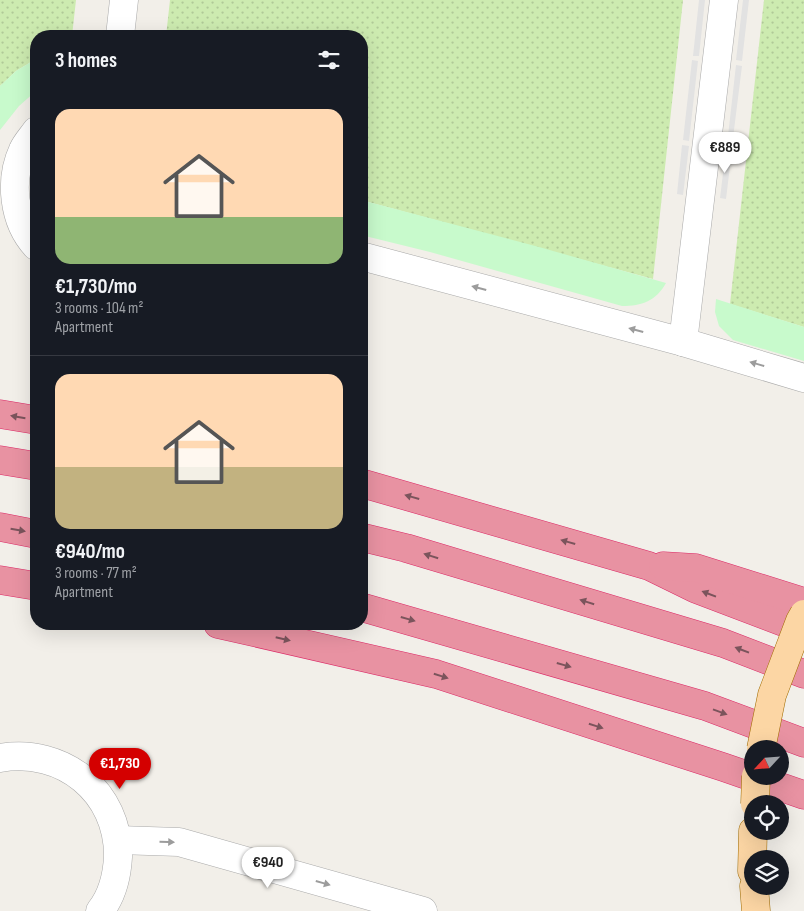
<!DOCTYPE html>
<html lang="en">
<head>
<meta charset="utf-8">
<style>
  body { margin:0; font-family:"Sofia Sans Condensed",sans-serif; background:#242831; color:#f1f3f6; height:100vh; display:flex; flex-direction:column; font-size:19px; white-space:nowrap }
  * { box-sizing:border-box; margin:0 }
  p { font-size:16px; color:#9ea1a6 }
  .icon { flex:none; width:28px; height:28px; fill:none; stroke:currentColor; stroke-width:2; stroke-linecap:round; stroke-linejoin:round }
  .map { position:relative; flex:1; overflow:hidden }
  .details { position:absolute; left:30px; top:30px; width:338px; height:600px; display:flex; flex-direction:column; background:#171b24; border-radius:20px; box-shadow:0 5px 20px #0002 }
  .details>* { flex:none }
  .needle { width:32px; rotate:244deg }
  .buttons { position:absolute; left:744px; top:740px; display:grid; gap:10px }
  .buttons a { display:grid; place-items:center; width:45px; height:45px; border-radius:50%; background:#171b24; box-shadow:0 5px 20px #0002; font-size:25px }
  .price { position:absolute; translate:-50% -42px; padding:0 11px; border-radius:18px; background:#fff; color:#222; font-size:16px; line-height:32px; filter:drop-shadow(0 1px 2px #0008) }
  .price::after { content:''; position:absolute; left:50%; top:30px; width:15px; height:11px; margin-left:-8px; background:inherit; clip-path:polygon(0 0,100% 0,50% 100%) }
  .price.on { background:#d40000; color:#fff }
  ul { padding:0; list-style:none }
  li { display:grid; align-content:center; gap:10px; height:265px; padding:0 25px }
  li+li { border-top:1px solid #363941 }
  li span { display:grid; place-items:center; height:155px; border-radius:15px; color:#555 }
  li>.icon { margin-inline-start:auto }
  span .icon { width:90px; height:90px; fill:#fffc; stroke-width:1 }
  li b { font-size:21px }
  h2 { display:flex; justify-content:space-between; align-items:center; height:60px; padding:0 25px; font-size:21px }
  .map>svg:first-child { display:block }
</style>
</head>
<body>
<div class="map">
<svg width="804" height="911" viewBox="0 0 804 911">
  <defs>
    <pattern id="grass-dots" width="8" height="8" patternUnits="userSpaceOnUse" patternTransform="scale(1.25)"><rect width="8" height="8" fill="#cdebb0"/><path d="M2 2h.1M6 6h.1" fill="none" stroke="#b0c997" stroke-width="1.8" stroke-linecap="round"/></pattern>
  </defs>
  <rect width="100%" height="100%" fill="#f2efe9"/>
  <!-- grass -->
  <g fill="url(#grass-dots)">
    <polygon points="0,0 76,0 72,36 36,36 36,59 16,71 0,86"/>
    <polygon points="170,0 683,0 653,279 361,200 361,36 166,36"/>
    <polygon points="764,0 804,0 804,327 730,304"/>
  </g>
  <!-- park -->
  <g fill="#c8facc">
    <polygon points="36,59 36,91 19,106 0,130 0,86 16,71"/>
    <path d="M361 200 539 247 666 283C656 301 642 306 622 306L430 252 361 235Z"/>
    <polygon points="716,299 804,327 804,361 733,340 719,326 715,312"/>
  </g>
  <!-- parking -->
  <g fill="#e2e2e2">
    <polygon points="699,0 705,0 699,56 693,56"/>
    <polygon points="743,0 749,0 742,61 736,60"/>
    <polygon points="692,60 698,61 689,141 683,140"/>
    <polygon points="736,65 742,66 732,146 727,145"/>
    <polygon points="682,145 689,146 683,195 677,194"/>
    <polygon points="726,149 732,150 726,199 720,198"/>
  </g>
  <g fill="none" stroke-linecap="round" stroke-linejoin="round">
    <defs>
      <g id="minor">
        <polyline points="120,36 124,0"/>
        <path d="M36 131C32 137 26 143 23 150 9 180 13 221 36 246"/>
        <polyline points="361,256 683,342 804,378"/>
        <polyline points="683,342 724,0"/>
        <path d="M0 758C63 747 119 792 118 857 117 875 112 896 100 911"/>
        <polyline points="118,840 179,842 423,911"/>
      </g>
      <g id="major">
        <polyline points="752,871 753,831"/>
        <polyline points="754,886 756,911"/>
      </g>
      <g id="highway">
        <polyline points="0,414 36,420"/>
        <polyline points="0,460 36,466"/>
        <polyline points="361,483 649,566 696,589 804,630"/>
        <polyline points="0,527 36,534"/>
        <polyline points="361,537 406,548 723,643 804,674"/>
        <polyline points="663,566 696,568 804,602"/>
        <polyline points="0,580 36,586"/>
        <polyline points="361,607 705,706 804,743"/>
        <polyline points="218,624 436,674 723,767 804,795"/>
      </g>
    </defs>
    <!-- minor casing -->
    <use href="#minor" stroke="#a9a9a9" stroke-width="29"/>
    <!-- major casing -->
    <use href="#major" stroke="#a06b00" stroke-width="29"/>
    <!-- highway casing -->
    <use href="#highway" stroke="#dc2a67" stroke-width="29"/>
    <!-- minor -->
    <use href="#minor" stroke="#fff" stroke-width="28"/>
    <!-- major -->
    <use href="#major" stroke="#fcd6a4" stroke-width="28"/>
    <!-- highway -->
    <use href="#highway" stroke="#e892a2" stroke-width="28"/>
    <defs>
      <g id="major-bridge">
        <polyline points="761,749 772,695 800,621 804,614"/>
        <polyline points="755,804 756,776"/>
      </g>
    </defs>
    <!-- major-bridge casing -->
    <use href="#major-bridge" stroke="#a06b00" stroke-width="29" stroke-linecap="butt"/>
    <!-- major-bridge -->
    <use href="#major-bridge" stroke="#fcd6a4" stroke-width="28"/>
  </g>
  <!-- one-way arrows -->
  <defs><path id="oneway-solid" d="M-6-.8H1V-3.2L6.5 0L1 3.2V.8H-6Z" transform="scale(1.25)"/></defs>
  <g fill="#9c9c9c">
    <use href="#oneway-solid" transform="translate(479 288) rotate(-165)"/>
    <use href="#oneway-solid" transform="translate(636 330) rotate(-165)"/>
    <use href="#oneway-solid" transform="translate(757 364) rotate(-164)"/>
    <use href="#oneway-solid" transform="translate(167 842) rotate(2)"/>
    <use href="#oneway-solid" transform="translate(323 883) rotate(16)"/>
  </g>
  <g fill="#7b545c">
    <use href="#oneway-solid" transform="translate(18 417) rotate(-170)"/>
    <use href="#oneway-solid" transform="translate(412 497) rotate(-164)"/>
    <use href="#oneway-solid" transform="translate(18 530) rotate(10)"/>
    <use href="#oneway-solid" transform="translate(568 542) rotate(-164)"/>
    <use href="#oneway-solid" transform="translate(431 556) rotate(-163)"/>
    <use href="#oneway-solid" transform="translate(709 594) rotate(-159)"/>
    <use href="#oneway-solid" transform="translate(587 602) rotate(-163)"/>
    <use href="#oneway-solid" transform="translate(408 619) rotate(16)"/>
    <use href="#oneway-solid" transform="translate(283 639) rotate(13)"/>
    <use href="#oneway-solid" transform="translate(742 650) rotate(-159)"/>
    <use href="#oneway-solid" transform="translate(564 665) rotate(16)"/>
    <use href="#oneway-solid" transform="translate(441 676) rotate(17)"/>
    <use href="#oneway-solid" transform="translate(720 712) rotate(20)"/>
    <use href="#oneway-solid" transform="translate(596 726) rotate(18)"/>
  </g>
</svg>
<div class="buttons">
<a><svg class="needle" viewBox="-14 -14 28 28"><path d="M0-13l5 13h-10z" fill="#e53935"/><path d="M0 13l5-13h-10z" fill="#9ea1a6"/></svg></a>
<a><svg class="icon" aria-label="locate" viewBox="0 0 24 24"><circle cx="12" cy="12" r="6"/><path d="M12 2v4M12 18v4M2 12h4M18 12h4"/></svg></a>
<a><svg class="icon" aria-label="layers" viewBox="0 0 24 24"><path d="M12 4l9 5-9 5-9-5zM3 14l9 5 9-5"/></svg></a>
</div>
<b class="price" style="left:725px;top:174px">€889</b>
<b class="price on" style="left:120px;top:790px">€1,730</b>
<b class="price" style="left:268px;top:889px">€940</b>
<section class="details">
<h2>3 homes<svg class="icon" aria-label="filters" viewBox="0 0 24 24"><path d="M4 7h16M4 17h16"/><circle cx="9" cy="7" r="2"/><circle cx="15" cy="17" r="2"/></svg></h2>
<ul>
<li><span style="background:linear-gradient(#ffd9b3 70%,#8fb573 0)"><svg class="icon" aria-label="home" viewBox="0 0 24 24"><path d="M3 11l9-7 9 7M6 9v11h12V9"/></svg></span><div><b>€1,730/mo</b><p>3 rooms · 104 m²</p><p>Apartment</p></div></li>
<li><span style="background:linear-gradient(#ffd9b3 60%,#c2b280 0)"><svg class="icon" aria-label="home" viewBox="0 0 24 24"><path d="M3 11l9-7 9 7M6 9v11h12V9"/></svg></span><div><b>€940/mo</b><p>3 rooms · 77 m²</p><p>Apartment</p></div></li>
</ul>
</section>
</div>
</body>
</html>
